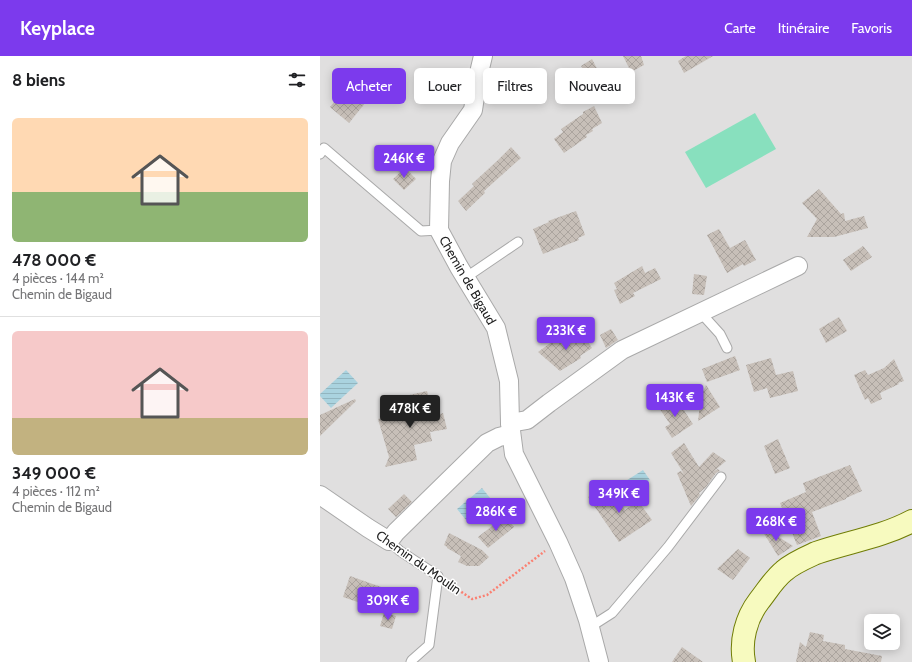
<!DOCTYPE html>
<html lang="fr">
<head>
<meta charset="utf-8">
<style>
  body { margin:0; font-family:Cabin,sans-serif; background:#f6f6f6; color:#202124; height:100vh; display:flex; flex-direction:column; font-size:15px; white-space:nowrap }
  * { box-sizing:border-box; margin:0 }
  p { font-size:13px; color:#757577 }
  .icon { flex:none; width:22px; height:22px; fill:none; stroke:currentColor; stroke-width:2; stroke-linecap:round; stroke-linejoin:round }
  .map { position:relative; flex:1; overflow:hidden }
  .side { display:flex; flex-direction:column; background:#fff; width:320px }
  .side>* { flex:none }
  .hud { position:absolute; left:12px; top:12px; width:380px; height:36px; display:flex; gap:8px }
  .buttons { position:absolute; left:544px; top:558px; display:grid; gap:8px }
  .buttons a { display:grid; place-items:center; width:36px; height:36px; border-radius:6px; background:#fff; box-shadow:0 2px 10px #0003; font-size:20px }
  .price { position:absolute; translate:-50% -34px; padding:0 9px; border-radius:4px; background:#7c3aed; color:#fff; font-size:13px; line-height:26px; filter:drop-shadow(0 1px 2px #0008) }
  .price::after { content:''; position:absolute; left:50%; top:24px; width:12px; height:9px; margin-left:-6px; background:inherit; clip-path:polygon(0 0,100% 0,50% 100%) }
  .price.active { background:#222; color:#fff }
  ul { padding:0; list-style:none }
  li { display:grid; align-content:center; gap:8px; height:212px; padding:0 12px }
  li+li { border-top:1px solid #e0e0e0 }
  li span { display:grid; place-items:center; height:124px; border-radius:6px; color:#555 }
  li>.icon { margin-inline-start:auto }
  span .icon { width:72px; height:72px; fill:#fffc; stroke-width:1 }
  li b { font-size:17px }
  h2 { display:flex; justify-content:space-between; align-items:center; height:48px; padding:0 12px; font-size:17px }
  .pill { padding:0 14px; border-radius:6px; background:#fff; box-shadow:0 2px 10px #0003; font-size:14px; line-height:36px }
  .pill.active { background:#7c3aed; color:#fff }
  header { display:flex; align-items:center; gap:24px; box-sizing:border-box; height:56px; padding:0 20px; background:#7c3aed; color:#fff }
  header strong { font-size:19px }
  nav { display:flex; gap:22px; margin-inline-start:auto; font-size:14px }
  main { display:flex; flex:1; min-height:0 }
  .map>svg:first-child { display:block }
</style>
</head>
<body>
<header>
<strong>Keyplace</strong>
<nav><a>Carte</a><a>Itinéraire</a><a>Favoris</a></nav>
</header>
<main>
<section class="side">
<h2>8 biens<svg class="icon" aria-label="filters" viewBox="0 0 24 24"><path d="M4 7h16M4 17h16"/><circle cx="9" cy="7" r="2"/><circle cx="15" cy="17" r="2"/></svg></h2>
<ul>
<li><span style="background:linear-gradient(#ffd9b3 60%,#8fb573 0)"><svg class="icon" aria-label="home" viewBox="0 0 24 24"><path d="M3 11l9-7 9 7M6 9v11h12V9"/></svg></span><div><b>478 000 €</b><p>4 pièces · 144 m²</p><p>Chemin de Bigaud</p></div></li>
<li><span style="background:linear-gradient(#f6c9c9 70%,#c2b280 0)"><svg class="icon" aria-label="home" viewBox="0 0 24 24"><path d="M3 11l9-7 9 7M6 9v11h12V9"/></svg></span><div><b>349 000 €</b><p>4 pièces · 112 m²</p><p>Chemin de Bigaud</p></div></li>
</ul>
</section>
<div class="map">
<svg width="592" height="606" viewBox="0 0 592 606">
  <defs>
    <pattern id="water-rules" width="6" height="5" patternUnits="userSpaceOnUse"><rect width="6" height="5" fill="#aad3df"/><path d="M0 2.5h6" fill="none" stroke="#92b5bf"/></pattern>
    <pattern id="building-cross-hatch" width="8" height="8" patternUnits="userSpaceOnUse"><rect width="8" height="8" fill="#c7bfb8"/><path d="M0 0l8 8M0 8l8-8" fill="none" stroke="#aba49e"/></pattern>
  </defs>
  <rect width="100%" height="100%" fill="#f2efe9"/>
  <!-- residential -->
  <path fill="#e0dfdf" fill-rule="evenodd" d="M0 0H592V606H0ZM551 565H573V587H551Z"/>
  <!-- pitch -->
  <polygon fill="#88e0be" points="435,57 456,93 386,132 365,96"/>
  <!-- water -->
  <g fill="url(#water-rules)">
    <polygon points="26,314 38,327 11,352 0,340 0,338"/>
    <polygon points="323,414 330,424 308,438 301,428"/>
    <polygon points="162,432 175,448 168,454 164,450 146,464 137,453"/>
  </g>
  <!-- building -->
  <g fill="url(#building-cross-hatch)">
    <polygon points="303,0 321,0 324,9 311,16"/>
    <polygon points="366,0 393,0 364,17 358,5"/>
    <polygon points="272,3 290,38 282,42 261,10"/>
    <polygon points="27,31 46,46 29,67 10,51"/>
    <polygon points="274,50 282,67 272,73 273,75 266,79 267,81 244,97 234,83 243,76 241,73 263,58 263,56"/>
    <polygon points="191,91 201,102 164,135 165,137 146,155 138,145 154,130 152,128 178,104"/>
    <polygon points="85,112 96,123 84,134 73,123"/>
    <polygon points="499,133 521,158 524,157 525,165 544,160 548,172 514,181 487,181 497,163 482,147"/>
    <polygon points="256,155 265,179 258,182 259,184 223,198 213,173 229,166 228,165"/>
    <polygon points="399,173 410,192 425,184 436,204 424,210 423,208 407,217 387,179"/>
    <polygon points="543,190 552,201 531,215 523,204"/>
    <polygon points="322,210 325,217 335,212 341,223 313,237 315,240 300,248 294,234 297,233 294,227"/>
    <polygon points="374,218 387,220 384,239 372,238"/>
    <polygon points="519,261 527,275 506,287 499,273"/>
    <polygon points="291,273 298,284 286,292 280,279"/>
    <polygon points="262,277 272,292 260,300 261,302 240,315 218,296 240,280 244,286 253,279 255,282"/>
    <polygon points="415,300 420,314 387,326 382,313"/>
    <polygon points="451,302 456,319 473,315 478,335 450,342 447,332 434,336 426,309"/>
    <polygon points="574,303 584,325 578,327 579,328 560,337 562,343 551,348 548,342 545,344 534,319 545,314 548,319 564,312"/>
    <polygon points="386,329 400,351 378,365 381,340"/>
    <polygon points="107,335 114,360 123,357 127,373 110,376 112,385 94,389 97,404 65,411 69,401 58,363 88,355 85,340"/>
    <polygon points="355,341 373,368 352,382 345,371 350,368 339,352"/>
    <polygon points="35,343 36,345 0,380 0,359"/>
    <polygon points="458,383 470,412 455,418 444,390"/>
    <polygon points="364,387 379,411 393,396 406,405 394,415 398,413 400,415 396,417 386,431 379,437 380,439 371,450 357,417 361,415 364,418 351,397"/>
    <polygon points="530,409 542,435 526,442 526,443 492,456 501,480 477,489 460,447 486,436 483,427"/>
    <polygon points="283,431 286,436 290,433 305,454 318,445 332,464 299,486 268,441"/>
    <polygon points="84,438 92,446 76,461 68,453"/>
    <polygon points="185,460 194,471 168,492 158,481"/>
    <polygon points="438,468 473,490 458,500"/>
    <polygon points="129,477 162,494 169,501 159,510 147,510 138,506 141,500 127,492 127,491 124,489"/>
    <polygon points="418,493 430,502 413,524 397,513"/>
    <polygon points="30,520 64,532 58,553 23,541"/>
    <polygon points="64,557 76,560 72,573 60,570"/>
    <polygon points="490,576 504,579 503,585 525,589 525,593 562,600 561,606 476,606 480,586 486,591"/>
    <polygon points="362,591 383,606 352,606"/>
  </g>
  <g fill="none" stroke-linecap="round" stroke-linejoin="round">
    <defs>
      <g id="lane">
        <polyline points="0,98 4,92 101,175 119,174"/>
        <polyline points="145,222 198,186"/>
        <polyline points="381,257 400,278 407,292"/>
        <polyline points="69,485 80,495 118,520 109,589 92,604 91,606"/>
        <polyline points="270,571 292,557 348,491 401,421"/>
      </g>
      <g id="street">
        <polyline points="163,0 158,21 153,54 130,87 122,105 120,125 119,174 139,211 176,272 189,325 190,367 194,398 238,486 254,522 268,564 279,606"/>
        <polyline points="190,367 207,364 229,347 302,294 478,210"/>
        <polyline points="0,439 48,472 69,485 76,476 167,387 179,381 191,378"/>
      </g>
      <path id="secondary" d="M424 606C420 585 426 562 439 545 447 535 454 523 464 515 473 507 485 502 496 497 528 486 562 481 592 465"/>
    </defs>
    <!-- lane casing -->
    <use href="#lane" stroke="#a9a9a9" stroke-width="11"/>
    <!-- street casing -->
    <use href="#street" stroke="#a9a9a9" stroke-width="20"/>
    <!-- secondary casing -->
    <use href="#secondary" stroke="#707d05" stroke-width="24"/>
    <!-- path -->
    <polyline stroke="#fa8072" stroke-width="2.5" stroke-dasharray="2 2" stroke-linecap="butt" points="128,527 152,543 167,539 225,495"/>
    <!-- lane -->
    <use href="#lane" stroke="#fff" stroke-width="9"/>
    <!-- street -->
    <use href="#street" stroke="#fff" stroke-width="18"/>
    <!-- secondary -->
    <use href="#secondary" stroke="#f7fabf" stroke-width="22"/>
  </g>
  <g text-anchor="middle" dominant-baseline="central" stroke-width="3" stroke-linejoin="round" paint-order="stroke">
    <!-- street labels -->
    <g font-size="13" fill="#222" stroke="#fff">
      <text transform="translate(148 224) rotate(60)">Chemin de Bigaud</text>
      <text transform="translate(99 506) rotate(35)">Chemin du Moulin</text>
    </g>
  </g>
</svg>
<div class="buttons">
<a><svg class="icon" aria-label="layers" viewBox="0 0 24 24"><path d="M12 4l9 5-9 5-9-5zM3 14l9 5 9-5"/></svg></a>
</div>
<b class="price" style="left:84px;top:123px">246K €</b>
<b class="price" style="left:246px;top:295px">233K €</b>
<b class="price" style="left:355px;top:362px">143K €</b>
<b class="price active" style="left:90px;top:373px">478K €</b>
<b class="price" style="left:299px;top:458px">349K €</b>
<b class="price" style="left:176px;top:476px">286K €</b>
<b class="price" style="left:456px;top:486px">268K €</b>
<b class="price" style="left:68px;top:565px">309K €</b>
<div class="hud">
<a class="pill active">Acheter</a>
<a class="pill">Louer</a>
<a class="pill">Filtres</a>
<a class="pill">Nouveau</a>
</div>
</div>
</main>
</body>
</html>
